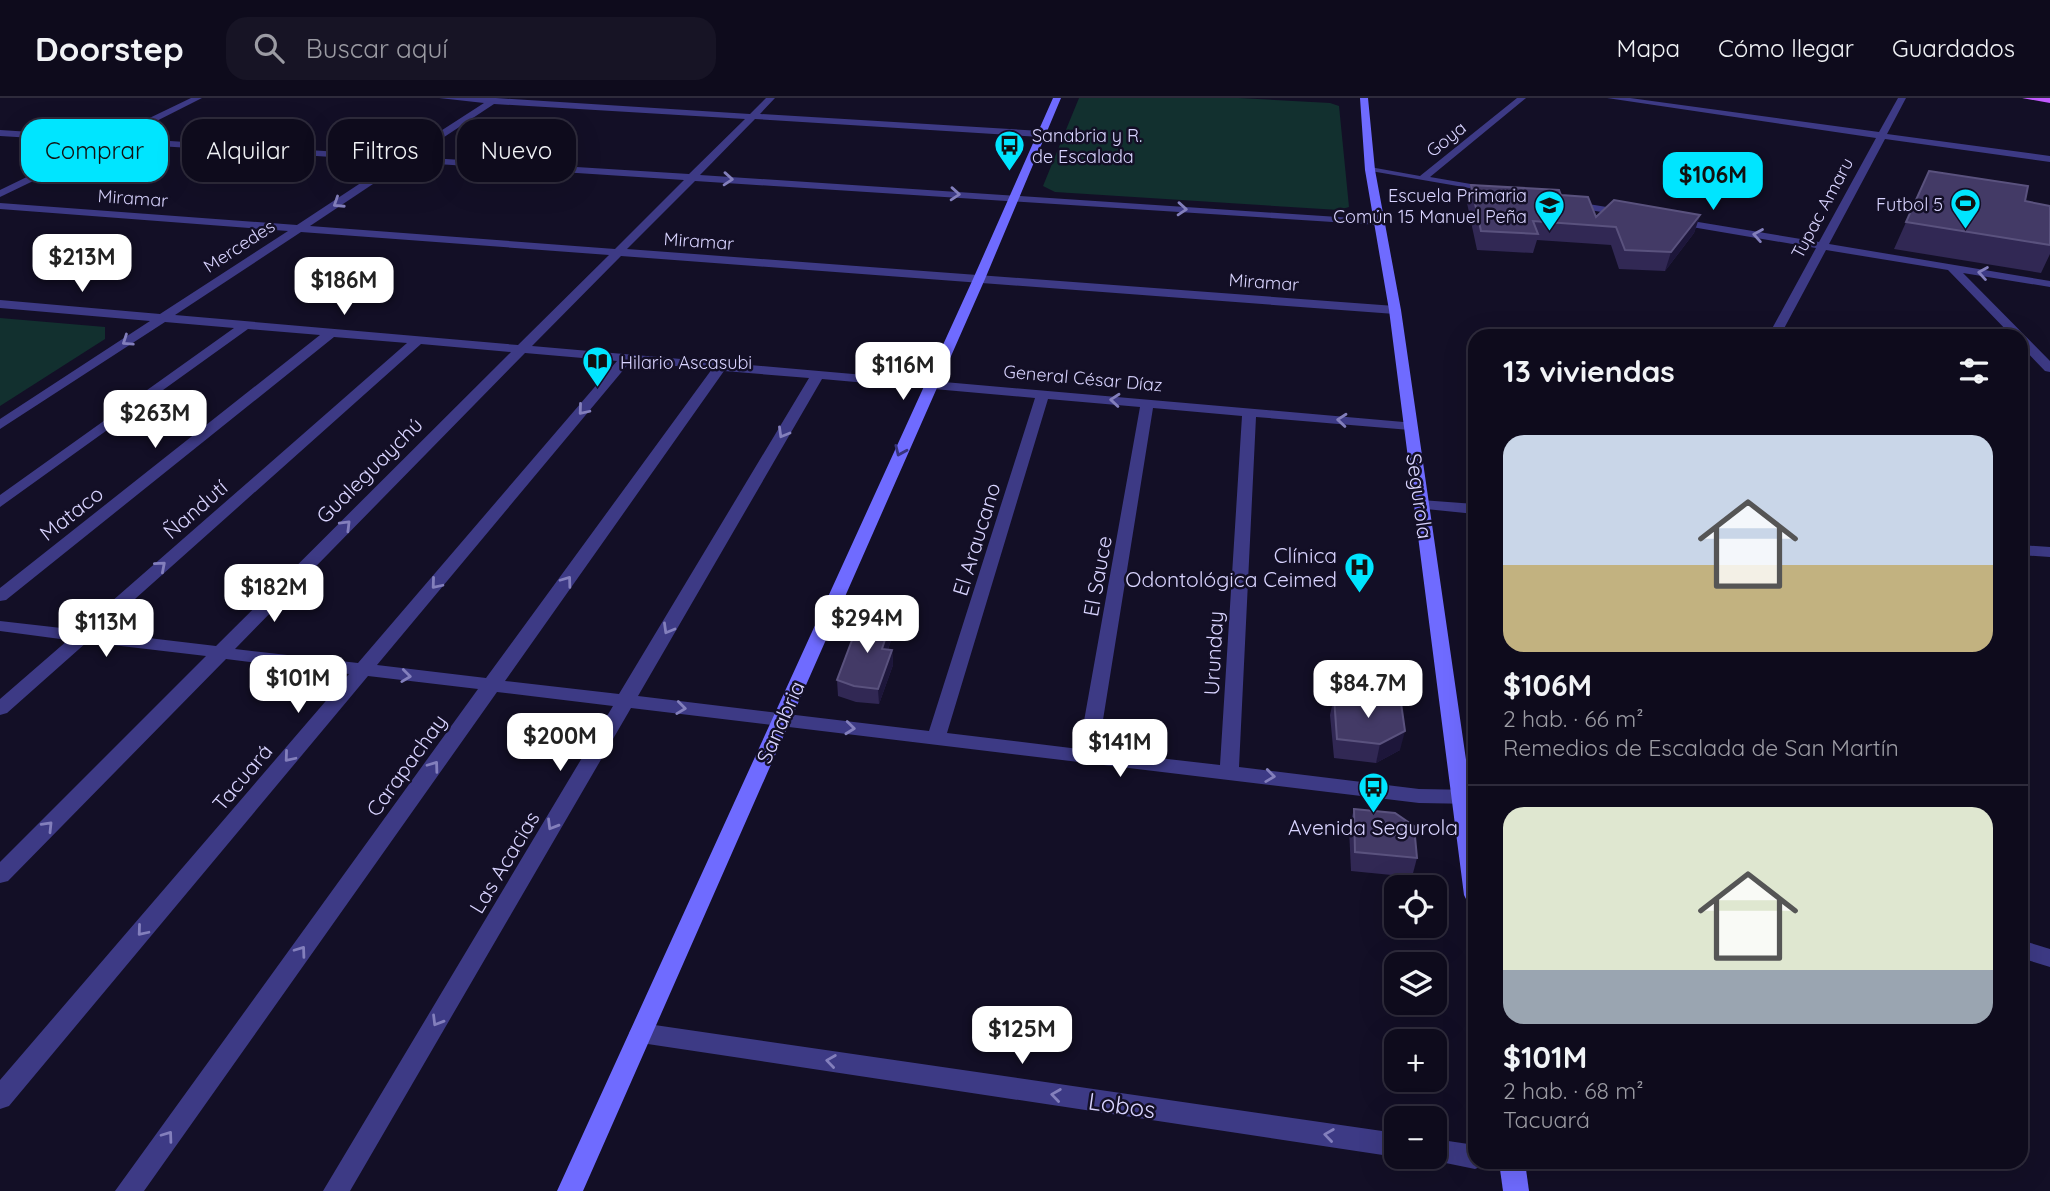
<!DOCTYPE html>
<html lang="es">
<head>
<meta charset="utf-8">
<style>
  body { margin:0; font-family:Quicksand,sans-serif; background:#171425; color:#f1f3f6; height:100vh; display:flex; flex-direction:column; font-size:26px; white-space:nowrap }
  * { box-sizing:border-box; margin:0 }
  p { font-size:23px; color:#9b9ba3 }
  .icon { flex:none; width:38px; height:38px; fill:none; stroke:currentColor; stroke-width:2; stroke-linecap:round; stroke-linejoin:round }
  .map { position:relative; flex:1; overflow:hidden }
  .side { position:absolute; left:1468px; top:231px; width:560px; height:840px; display:flex; flex-direction:column; background:#0e0b1c; border-radius:21px; box-shadow:0 7px 28px #0002,0 0 0 2px #2e2b3b }
  .side>* { flex:none }
  .hud { position:absolute; left:21px; top:21px; width:665px; height:63px; display:flex; gap:14px }
  .fabs { position:absolute; left:1384px; top:777px; display:grid; gap:14px }
  .fabs a { display:grid; place-items:center; width:63px; height:63px; border-radius:14px; background:#0e0b1c; box-shadow:0 7px 28px #0002,0 0 0 2px #2e2b3b; font-size:35px }
  .price { position:absolute; translate:-50% -60px; padding:0 16px; border-radius:14px; background:#fff; color:#222; font-size:23px; line-height:46px; filter:drop-shadow(0 2px 4px #0008) }
  .price::after { content:''; position:absolute; left:50%; top:42px; width:21px; height:16px; margin-left:-10px; background:inherit; clip-path:polygon(0 0,100% 0,50% 100%) }
  .price.selected { background:#00e5ff; color:#111 }
  ul { padding:0; list-style:none }
  li { display:grid; align-content:center; gap:14px; height:371px; padding:0 35px }
  li+li { border-top:2px solid #2e2b3b }
  li span { display:grid; place-items:center; height:217px; border-radius:21px; color:#555 }
  li>.icon { margin-inline-start:auto }
  span .icon { width:126px; height:126px; fill:#fffc; stroke-width:1 }
  li b { font-size:30px }
  h2 { display:flex; justify-content:space-between; align-items:center; height:84px; padding:0 35px; font-size:30px }
  .pill { padding:0 24px; border-radius:21px; background:#0e0b1c; box-shadow:0 7px 28px #0002,0 0 0 2px #2e2b3b; font-size:24px; line-height:63px }
  .pill.selected { background:#00e5ff; color:#111 }
  header { display:flex; align-items:center; gap:42px; box-sizing:border-box; height:98px; padding:0 35px; background:#0e0b1c; border-bottom:2px solid #2e2b3b }
  header strong { font-size:33px }
  nav { display:flex; gap:38px; margin-inline-start:auto; font-size:24px }
  .search { width:490px; height:63px; background:#171425; display:flex; align-items:center; gap:18px; box-sizing:border-box; padding:0 24px; border-radius:21px; color:#9b9ba3; font-size:26px }
  .map>svg:first-child { display:block }
</style>
</head>
<body>
<header>
<strong>Doorstep</strong>
<div class="search"><svg class="icon" aria-label="search" viewBox="0 0 24 24"><circle cx="10" cy="10" r="6"/><path d="M15 15l6 6"/></svg>Buscar aquí</div>
<nav><a>Mapa</a><a>Cómo llegar</a><a>Guardados</a></nav>
</header>
<div class="map">
<svg width="2050" height="1093" viewBox="0 0 2050 1093">
  <rect width="100%" height="100%" fill="#130f26"/>
  <!-- green -->
  <g fill="#12302f">
    <polygon points="1079,0 1239,0 1330,5 1339,8 1349,109 1339,112 1055,94 1043,88"/>
    <polygon points="0,220 105,229 105,241 0,308"/>
  </g>
  <g fill="none" stroke-linecap="round" stroke-linejoin="round">
    <!-- street -->
    <g fill="#3d3a85" fill-rule="evenodd">
      <path d="M191 0H202L123 40 402 58 484 5 439 0H496L750 16 766 0H775L760 16 1041 33 1046 36 1041 39 755 21 700 77 1384 122V126L1380 127 695 83 627 151 1395 208 1401 212 1395 216 621 158 532 248 1415 325 1417 328 1410 332 1256 319 1239 669 1419 691 1475 692V706L1419 705 631 610 350 1093H323L613 608 497 594 144 1093H115L478 591 368 578 9 1008 0 1011V982L349 576 226 561 8 783 0 785V764L206 558 87 544 7 615 0 617V601L68 542 0 533V523L79 532 407 245 334 239 6 502 0 503V490L320 237 248 231 0 409V397L234 230 165 224 0 331V321L150 223 0 210V202L160 216 288 133 0 111V105L297 127 394 63 112 45 0 99V92L99 44 0 38V32L110 39ZM494 6 745 21 689 76 414 59ZM406 64 684 82 615 151 310 128ZM301 134 609 157 518 247 175 217ZM421 246 511 254 216 548 98 534ZM525 255 617 263 358 565 235 551ZM630 264 712 271 486 580 377 567ZM724 273 809 280 619 596 505 583ZM822 281 1035 300 929 633 638 598ZM1048 301 1140 309 1079 651 947 635ZM1153 310 1242 318 1220 667 1098 653Z"/>
      <polygon points="1517,0 1526,0 1430,79 1494,90 1498,91 1498,95 1365,72 1370,69 1420,78"/>
      <polygon points="1607,0 1630,0 1879,34 1898,0 1906,0 1887,36 2050,58 2050,64 1885,41 1829,146 2050,183 2050,189 1963,175 2050,263 2050,274 2045,273 2021,248 2021,238 2012,238 1948,172 1826,152 1780,238 1768,238 1816,150 1674,126 1669,123 1674,120 1819,144 1876,40"/>
      <polygon points="1570,103 1625,112 1630,115 1625,118 1566,108 1565,106"/>
      <polygon points="1421,402 1475,406 1475,416 1416,410 1413,407"/>
      <polygon points="2021,447 2050,449 2050,459 2021,457"/>
      <polygon points="2021,842 2050,851 2050,869 2021,860"/>
      <polygon points="641,925 1396,1035 1396,1059 641,945 633,942 629,935 633,928"/>
      <polygon points="1435,1041 1475,1047 1475,1064 1486,1064 1484,1067 1475,1071 1426,1061 1425,1059 1435,1059"/>
    </g>
    <!-- secondary -->
    <g fill="#6f6bff" fill-rule="evenodd">
      <polygon points="1053,0 1061,0 985,181 583,1093 557,1093 973,181"/>
      <polygon points="1360,0 1368,0 1375,72 1401,212 1475,724 1475,805 1467,803 1464,797 1389,212 1365,72"/>
      <polygon points="1499,1064 1525,1064 1529,1093 1503,1093"/>
    </g>
    <!-- primary -->
    <polygon fill="#c25bff" fill-rule="evenodd" points="2022,0 2050,0 2050,5"/>
  </g>
  <!-- wall -->
  <g fill="#312854">
    <polygon points="1929,73 2025,103 2050,108 2050,156 2041,175 1894,151"/>
    <polygon points="1471,87 1561,97 1596,119 1700,117 1694,135 1665,173 1619,171 1611,147 1537,142 1533,155 1477,152 1467,105"/>
    <polygon points="891,523 892,539 888,552 892,552 893,567 879,606 856,604 838,598 837,582"/>
    <polygon points="1334,599 1400,652 1376,665 1334,660 1330,617"/>
    <polygon points="1354,711 1417,760 1412,779 1351,773 1349,730"/>
  </g>
  <!-- shaded-wall -->
  <g fill="#1d163a">
    <polygon points="1700,117 1694,135 1665,173 1671,154"/>
    <polygon points="891,523 892,539 883,566 882,551"/>
    <polygon points="892,552 893,567 879,606 878,591"/>
    <polygon points="1405,633 1400,652 1376,665 1380,646"/>
  </g>
  <!-- building -->
  <g fill="#433a66" stroke="#5a527e" stroke-width="2">
    <polygon points="1929,73 2028,88 2025,103 2050,108 2050,147 1906,124"/>
    <polygon points="1471,87 1559,92 1561,97 1588,99 1596,119 1614,102 1700,117 1671,154 1625,152 1616,129 1533,123 1538,136 1481,133"/>
    <polygon points="860,521 891,523 882,551 892,552 878,591 854,588 837,582"/>
    <polygon points="1334,599 1401,605 1405,633 1380,646 1337,641"/>
    <polygon points="1354,711 1395,715 1414,728 1417,760 1355,754"/>
  </g>
  <!-- one-way arrows -->
  <defs><path id="oneway-chevron" d="M-2-3.5L2.5 0L-2 3.5" fill="none" stroke-width="1.6" stroke-linecap="round" stroke-linejoin="round" transform="scale(1.75)"/></defs>
  <g stroke="#837fbc">
    <use href="#oneway-chevron" transform="translate(728 81) rotate(4)"/>
    <use href="#oneway-chevron" transform="translate(955 96) rotate(4)"/>
    <use href="#oneway-chevron" transform="translate(338 105) rotate(147)"/>
    <use href="#oneway-chevron" transform="translate(1182 111) rotate(4)"/>
    <use href="#oneway-chevron" transform="translate(1758 137) rotate(-170)"/>
    <use href="#oneway-chevron" transform="translate(1983 175) rotate(-171)"/>
    <use href="#oneway-chevron" transform="translate(127 243) rotate(146)"/>
    <use href="#oneway-chevron" transform="translate(1115 302) rotate(-175)"/>
    <use href="#oneway-chevron" transform="translate(583 312) rotate(130)"/>
    <use href="#oneway-chevron" transform="translate(1342 322) rotate(-175)"/>
    <use href="#oneway-chevron" transform="translate(783 335) rotate(120)"/>
    <use href="#oneway-chevron" transform="translate(346 427) rotate(-45)"/>
    <use href="#oneway-chevron" transform="translate(161 468) rotate(-41)"/>
    <use href="#oneway-chevron" transform="translate(567 483) rotate(-54)"/>
    <use href="#oneway-chevron" transform="translate(436 486) rotate(130)"/>
    <use href="#oneway-chevron" transform="translate(668 531) rotate(120)"/>
    <use href="#oneway-chevron" transform="translate(406 578) rotate(7)"/>
    <use href="#oneway-chevron" transform="translate(681 610) rotate(7)"/>
    <use href="#oneway-chevron" transform="translate(850 630) rotate(6)"/>
    <use href="#oneway-chevron" transform="translate(289 659) rotate(130)"/>
    <use href="#oneway-chevron" transform="translate(434 668) rotate(-54)"/>
    <use href="#oneway-chevron" transform="translate(1270 678) rotate(7)"/>
    <use href="#oneway-chevron" transform="translate(552 727) rotate(121)"/>
    <use href="#oneway-chevron" transform="translate(48 728) rotate(-46)"/>
    <use href="#oneway-chevron" transform="translate(142 833) rotate(130)"/>
    <use href="#oneway-chevron" transform="translate(301 853) rotate(-54)"/>
    <use href="#oneway-chevron" transform="translate(437 923) rotate(121)"/>
    <use href="#oneway-chevron" transform="translate(831 963) rotate(-172)"/>
    <use href="#oneway-chevron" transform="translate(1056 997) rotate(-172)"/>
    <use href="#oneway-chevron" transform="translate(1329 1037) rotate(-172)"/>
    <use href="#oneway-chevron" transform="translate(168 1038) rotate(-54)"/>
  </g>
  <use stroke="#38347d" href="#oneway-chevron" transform="translate(900 353) rotate(114)"/>
  <!-- icons -->
  <defs>
    <symbol id="bus-pin" viewBox="-11 -11 22 30"><path d="M0 17L-7.5 6A9.5 9.5 0 1 1 7.5 6Z" fill="#00e5ff" stroke="#130f26"/><path d="M-5-6H5V4H4V6H2V4H-2V6H-4V4H-5ZM-3.5-4V0h7V-4ZM-3.5 1.2v1.5H-2V1.2ZM2 1.2v1.5H3.5V1.2Z" fill="#111"/></symbol>
    <symbol id="stadium-pin" viewBox="-11 -11 22 30"><path d="M0 17L-7.5 6A9.5 9.5 0 1 1 7.5 6Z" fill="#00e5ff" stroke="#130f26"/><path d="M0-5a6.5 5 0 1 0 0 10a6.5 5 0 1 0 0-10ZM-3.5-1.8h7v3.6h-7Z" fill="#111"/></symbol>
    <symbol id="school-pin" viewBox="-11 -11 22 30"><path d="M0 17L-7.5 6A9.5 9.5 0 1 1 7.5 6Z" fill="#00e5ff" stroke="#130f26"/><path d="M0-5L7-2L0 1L-7-2ZM-4 1L0 2.5L4 1V4Q0 6-4 4Z" fill="#111"/></symbol>
    <symbol id="library-pin" viewBox="-11 -11 22 30"><path d="M0 17L-7.5 6A9.5 9.5 0 1 1 7.5 6Z" fill="#00e5ff" stroke="#130f26"/><path d="M-6-4Q-3-5.5-.7-3.5V5Q-3 3-6 4ZM6-4Q3-5.5 .7-3.5V5Q3 3 6 4Z" fill="#111"/></symbol>
    <symbol id="hospital-pin" viewBox="-11 -11 22 30"><path d="M0 17L-7.5 6A9.5 9.5 0 1 1 7.5 6Z" fill="#00e5ff" stroke="#130f26"/><path d="M-5-5h3v3.5h4V-5h3V5h-3V1.5h-4V5h-3Z" fill="#111"/></symbol>
  </defs>
  <g fill-rule="evenodd">
    <use href="#bus-pin" x="992" y="30" width="35" height="47"/>
    <use href="#stadium-pin" x="1948" y="88" width="35" height="47"/>
    <use href="#school-pin" x="1532" y="90" width="35" height="47"/>
    <use href="#library-pin" x="580" y="246" width="35" height="47"/>
    <use href="#hospital-pin" x="1342" y="452" width="35" height="47"/>
    <use href="#bus-pin" x="1356" y="672" width="35" height="47"/>
  </g>
  <g text-anchor="middle" dominant-baseline="central" stroke-width="5" stroke-linejoin="round" paint-order="stroke">
    <!-- far-poi labels -->
    <g font-size="18" fill="#d9d4ff" stroke="#130f26" text-anchor="start">
      <text x="1032" y="37">Sanabria y R.<tspan x="1032" dy="21">de Escalada</tspan></text>
      <text x="1527" y="97" text-anchor="end">Escuela Primaria<tspan x="1527" dy="21">Común 15 Manuel Peña</tspan></text>
      <text x="1943" y="106" text-anchor="end">Futbol 5</text>
      <text x="620" y="264">Hilario Ascasubi</text>
    </g>
    <!-- far-street labels -->
    <g font-size="18" fill="#d9d4ff" stroke="#130f26">
      <text transform="translate(1446 41) rotate(-39)">Goya</text>
      <text transform="translate(133 100) rotate(4)">Miramar</text>
      <text transform="translate(1822 110) rotate(-62)">Tupac Amaru</text>
      <text transform="translate(699 143) rotate(4)">Miramar</text>
      <text transform="translate(239 148) rotate(-33)">Mercedes</text>
      <text transform="translate(1264 184) rotate(4)">Miramar</text>
      <text transform="translate(1083 280) rotate(5)">General César Díaz</text>
    </g>
    <!-- street labels -->
    <g font-size="21" fill="#d9d4ff" stroke="#130f26">
      <text transform="translate(369 372) rotate(-45)">Gualeguaychú</text>
      <text transform="translate(1420 398) rotate(82)">Segurola</text>
      <text transform="translate(195 411) rotate(-41)">Ñandutí</text>
      <text transform="translate(71 415) rotate(-38)">Mataco</text>
      <text transform="translate(976 441) rotate(-73)">El Araucano</text>
      <text transform="translate(1097 478) rotate(-80)">El Sauce</text>
      <text transform="translate(1213 555) rotate(-87)">Urunday</text>
      <text transform="translate(780 624) rotate(-66)">Sanabria</text>
      <text transform="translate(406 667) rotate(-54)">Carapachay</text>
      <text transform="translate(242 679) rotate(-50)">Tacuará</text>
      <text transform="translate(504 764) rotate(-59)">Las Acacias</text>
    </g>
    <!-- poi labels -->
    <g font-size="21" fill="#d9d4ff" stroke="#130f26" text-anchor="end">
      <text x="1337" y="457">Clínica<tspan x="1337" dy="24">Odontológica Ceimed</tspan></text>
      <text x="1373" y="729" text-anchor="middle">Avenida Segurola</text>
    </g>
    <!-- near-street labels -->
    <g font-size="24" fill="#d9d4ff" stroke="#130f26">
      <text transform="translate(1122 1007) rotate(8)">Lobos</text>
    </g>
  </g>
</svg>
<div class="fabs">
<a><svg class="icon" aria-label="locate" viewBox="0 0 24 24"><circle cx="12" cy="12" r="6"/><path d="M12 2v4M12 18v4M2 12h4M18 12h4"/></svg></a>
<a><svg class="icon" aria-label="layers" viewBox="0 0 24 24"><path d="M12 4l9 5-9 5-9-5zM3 14l9 5 9-5"/></svg></a>
<a>+</a>
<a>−</a>
</div>
<b class="price selected" style="left:1713px;top:114px">$106M</b>
<b class="price" style="left:82px;top:196px">$213M</b>
<b class="price" style="left:344px;top:219px">$186M</b>
<b class="price" style="left:903px;top:304px">$116M</b>
<b class="price" style="left:155px;top:352px">$263M</b>
<b class="price" style="left:274px;top:526px">$182M</b>
<b class="price" style="left:867px;top:557px">$294M</b>
<b class="price" style="left:106px;top:561px">$113M</b>
<b class="price" style="left:298px;top:617px">$101M</b>
<b class="price" style="left:1368px;top:622px">$84.7M</b>
<b class="price" style="left:560px;top:675px">$200M</b>
<b class="price" style="left:1120px;top:681px">$141M</b>
<b class="price" style="left:1022px;top:968px">$125M</b>
<div class="hud">
<a class="pill selected">Comprar</a>
<a class="pill">Alquilar</a>
<a class="pill">Filtros</a>
<a class="pill">Nuevo</a>
</div>
<section class="side">
<h2>13 viviendas<svg class="icon" aria-label="filters" viewBox="0 0 24 24"><path d="M4 7h16M4 17h16"/><circle cx="9" cy="7" r="2"/><circle cx="15" cy="17" r="2"/></svg></h2>
<ul>
<li><span style="background:linear-gradient(#c9d6e8 60%,#c2b280 0)"><svg class="icon" aria-label="home" viewBox="0 0 24 24"><path d="M3 11l9-7 9 7M6 9v11h12V9"/></svg></span><div><b>$106M</b><p>2 hab. · 66 m²</p><p>Remedios de Escalada de San Martín</p></div></li>
<li><span style="background:linear-gradient(#dfe7d0 75%,#9aa5b1 0)"><svg class="icon" aria-label="home" viewBox="0 0 24 24"><path d="M3 11l9-7 9 7M6 9v11h12V9"/></svg></span><div><b>$101M</b><p>2 hab. · 68 m²</p><p>Tacuará</p></div></li>
</ul>
</section>
</div>
</body>
</html>
